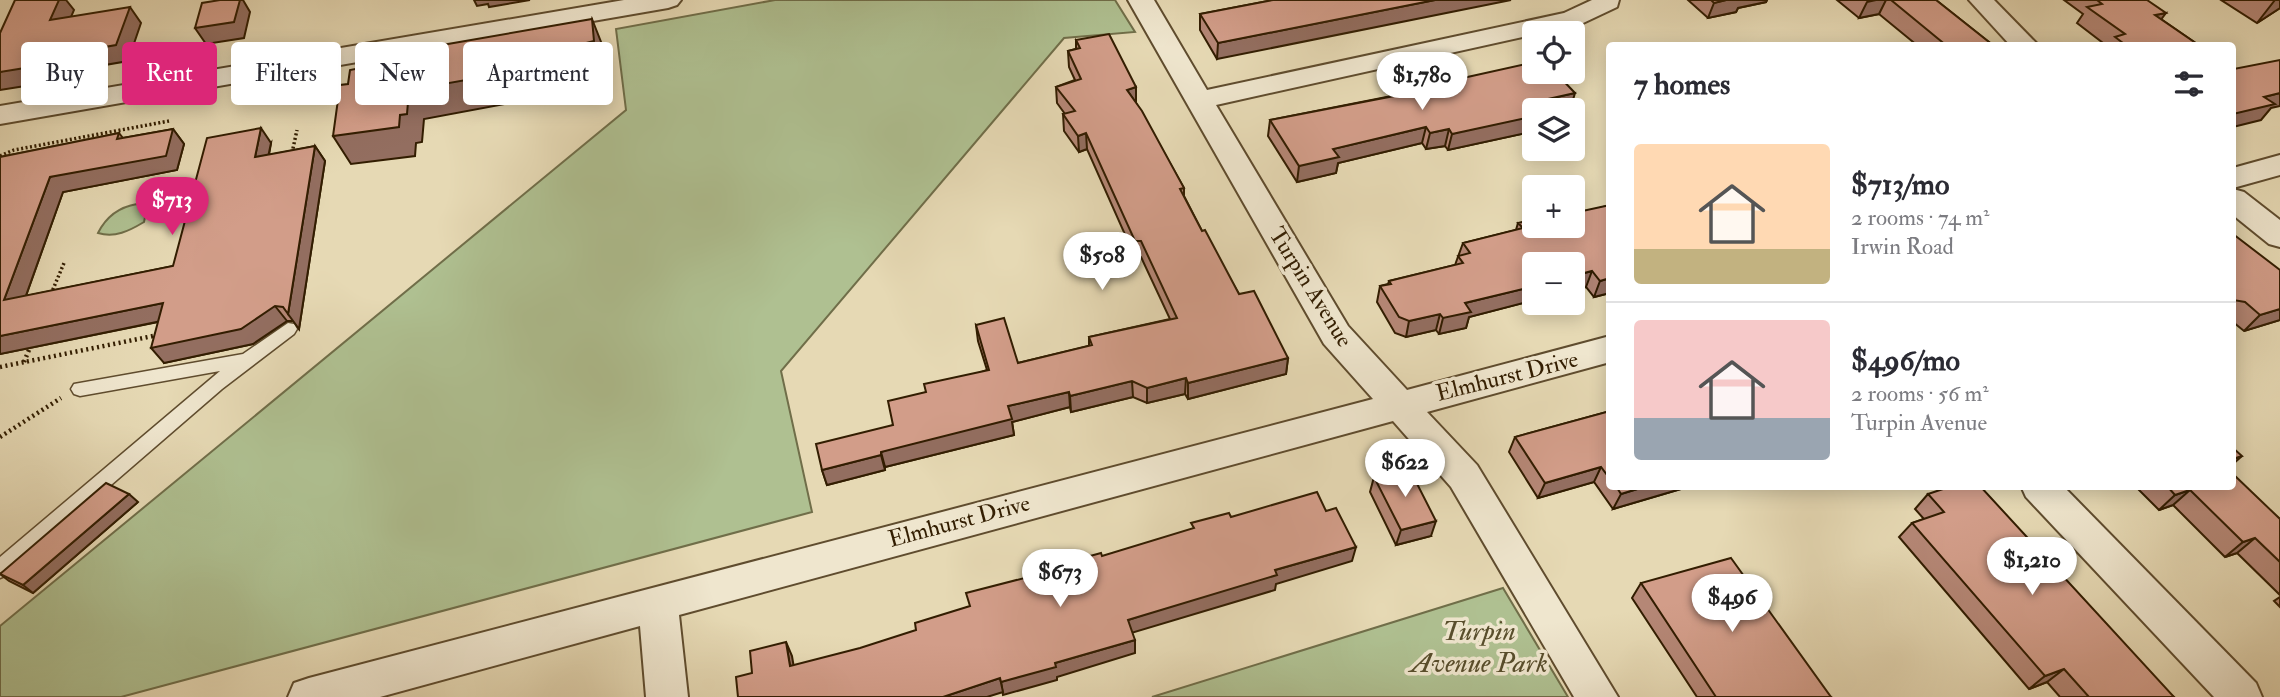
<!DOCTYPE html>
<html lang="en">
<head>
<meta charset="utf-8">
<style>
  body { margin:0; font-family:"IM FELL Double Pica",serif; background:#f7f7f7; color:#2b2b33; height:100vh; display:flex; flex-direction:column; font-size:26px; white-space:nowrap }
  * { box-sizing:border-box; margin:0 }
  p { font-size:23px; color:#7c7c81 }
  .icon { flex:none; width:38px; height:38px; fill:none; stroke:currentColor; stroke-width:2; stroke-linecap:round; stroke-linejoin:round }
  .map { position:relative; flex:1; overflow:hidden }
  .drawer { position:absolute; left:1606px; top:42px; width:630px; height:448px; display:flex; flex-direction:column; background:#fff; border-radius:7px; box-shadow:0 4px 18px #0003 }
  .drawer>* { flex:none }
  .banner { position:absolute; left:21px; top:42px; width:665px; height:63px; display:flex; gap:14px }
  .fabs { position:absolute; left:1522px; top:21px; display:grid; gap:14px }
  .fabs a { display:grid; place-items:center; width:63px; height:63px; border-radius:7px; background:#fff; box-shadow:0 4px 18px #0003; font-size:35px }
  .price { position:absolute; translate:-50% -60px; padding:0 16px; border-radius:24px; background:#fff; color:#222; font-size:23px; line-height:46px; filter:drop-shadow(0 2px 4px #0008) }
  .price::after { content:''; position:absolute; left:50%; top:42px; width:21px; height:16px; margin-left:-10px; background:inherit; clip-path:polygon(0 0,100% 0,50% 100%) }
  .price.on { background:#db2777; color:#fff }
  ul { padding:0; list-style:none }
  li { display:flex; align-items:center; gap:21px; height:175px; padding:0 28px }
  li+li { border-top:2px solid #e1e1e2 }
  li span { display:grid; place-items:center; flex:none; width:196px; height:140px; border-radius:7px; color:#555 }
  li>.icon { margin-inline-start:auto }
  span .icon { width:84px; height:84px; fill:#fffc; stroke-width:1 }
  li b { font-size:30px }
  h2 { display:flex; justify-content:space-between; align-items:center; height:84px; padding:0 28px; font-size:30px }
  .tag { padding:0 24px; border-radius:7px; background:#fff; box-shadow:0 4px 18px #0003; font-size:24px; line-height:63px }
  .tag.on { background:#db2777; color:#fff }
  .map>svg:first-child { display:block }
</style>
</head>
<body>
<div class="map">
<svg width="2280" height="697" viewBox="0 0 2280 697">
  <rect width="100%" height="100%" fill="#e6d9b4"/>
  <filter id="stains"><feTurbulence type="fractalNoise" baseFrequency=".00286" numOctaves="4"/><feColorMatrix values="0 0 0 0 .2 0 0 0 0 .09 0 0 0 0 .02 0 0 0 .5 -.17"/></filter>
  <radialGradient id="worn" r=".72"><stop offset=".6" stop-color="#630" stop-opacity="0"/><stop offset="1" stop-color="#630" stop-opacity=".3"/></radialGradient>
  <!-- green -->
  <g fill="#afc091" stroke="#706e49" stroke-width="2">
    <polygon points="775,0 1115,0 1135,32 1064,38 781,371 812,512 121,697 0,697 0,626 626,110 616,29"/>
    <path d="M137 204 147 207 144 222C129 231 115 238 98 233 106 217 119 207 137 204Z"/>
    <polygon points="1503,588 1568,697 1152,697"/>
  </g>
  <g fill="none" stroke-linecap="round" stroke-linejoin="round">
    <defs>
      <polygon id="service" points="288,323 294,324 297,329 294,334 222,389 7,575 0,578 0,557 220,371 80,396 74,394 71,389 74,384 243,354"/>
      <g id="minor">
        <polygon points="624,0 681,0 677,5 668,8 0,124 0,106"/>
        <polygon points="1128,0 1154,0 1207,90 1564,13 1592,0 1619,0 1617,7 1581,24 1216,105 1348,326 1407,390 1610,336 1610,362 1427,412 1477,465 1618,697 1574,697 1451,487 1393,421 679,615 688,697 646,697 640,626 380,697 288,697 294,683 309,678 1373,399 1324,344"/>
        <polygon points="1969,0 1994,0 2039,46 2011,46"/>
        <polygon points="2280,155 2280,175 2233,188 2233,168"/>
        <polygon points="2233,189 2244,192 2280,220 2280,247 2269,244 2233,215"/>
        <polygon points="2021,486 2063,486 2256,683 2262,697 2214,697 2026,497"/>
      </g>
    </defs>
    <!-- service casing -->
    <use href="#service" stroke="#5f4c2e" stroke-width="3"/>
    <!-- minor casing -->
    <use href="#minor" stroke="#5f4c2e" stroke-width="4"/>
    <!-- path-far1 -->
    <g stroke="#321d01" stroke-width="3.5" stroke-dasharray="2 2.5" stroke-linecap="butt">
      <polyline points="292,153 297,130"/>
      <polyline points="0,156 14,150 169,121"/>
      <polyline points="51,294 64,263"/>
    </g>
    <!-- path -->
    <g stroke="#321d01" stroke-width="4.5" stroke-dasharray="2 3.5" stroke-linecap="butt">
      <polyline points="24,362 31,345"/>
      <polyline points="0,367 158,335"/>
      <polyline points="0,437 61,398"/>
    </g>
    <!-- service -->
    <use href="#service" fill="#efe6ce" fill-rule="evenodd"/>
    <!-- minor -->
    <use href="#minor" fill="#efe6ce" fill-rule="evenodd"/>
  </g>
  <!-- wall -->
  <g fill="#b58776" stroke="#321d01" stroke-width="2">
    <polygon points="1273,0 1217,59 1200,30 1200,14"/>
    <polygon points="1688,0 1767,0 1766,2 1738,8 1736,12 1708,18"/>
    <polygon points="1837,0 1936,0 1994,46 1918,46 1879,14 1859,18"/>
    <polygon points="2064,0 2147,0 2161,19 2200,46 2107,46 2077,23 2083,14"/>
    <polygon points="2221,0 2280,0 2280,8 2257,23"/>
    <polygon points="1076,40 1136,87 1136,103 1184,188 1184,196 1202,231 1239,294 1288,358 1286,374 1188,399 1185,394 1147,403 1133,397 1071,412 1070,407 1012,422 1014,435 885,467 885,470 827,485 822,470 893,425 926,392 987,370 978,341 976,325 1018,363 1089,346 1089,337 1170,319 1141,257 1135,257 1087,149 1079,152 1064,131 1063,114 1065,114 1057,103 1056,87 1075,80 1069,67 1068,51 1076,49"/>
    <polygon points="1418,88 1570,110 1535,110 1535,121 1531,132 1448,150 1445,146 1426,149 1422,143 1338,163 1336,173 1297,182 1268,136 1270,120 1417,91"/>
    <polygon points="173,129 184,144 177,170 63,192 26,296 173,266 271,143 269,155 315,146 325,161 299,329 294,321 287,321 253,344 164,363 158,322 0,354 0,157 119,133 123,138"/>
    <polygon points="1610,205 1610,293 1594,297 1586,287 1573,291 1573,264 1535,264 1535,300 1469,317 1466,328 1439,334 1436,330 1406,337 1395,333 1377,302 1380,286 1388,284 1389,281 1455,265 1463,243 1516,230 1518,223 1535,226"/>
    <polygon points="2233,234 2280,320 2244,331 2233,322"/>
    <polygon points="1610,411 1610,486 1691,486 1613,509 1594,482 1538,498 1509,452 1515,437"/>
    <polygon points="1374,477 1431,536 1396,545 1370,492"/>
    <polygon points="2135,486 2233,486 2280,519 2280,595 2237,553 2225,557 2173,505 2159,510"/>
    <polygon points="1928,494 2174,697 2060,697 2047,682 2029,689 1899,537 1912,523 1924,519 1915,509"/>
    <polygon points="138,502 33,593 9,581 0,574"/>
    <polygon points="1641,583 1831,697 1697,697 1632,598"/>
    <polygon points="2280,597 2280,607 2274,601"/>
  </g>
  <!-- shaded-wall -->
  <g fill="#936e60" stroke="#321d01" stroke-width="2">
    <polygon points="49,0 66,0 74,10 63,36 50,20"/>
    <polygon points="240,0 243,0 250,12 244,38 206,44 195,28"/>
    <polygon points="474,0 530,0 489,7 488,4 477,6"/>
    <polygon points="1435,0 1511,0 1217,59 1218,43"/>
    <polygon points="1726,0 1767,0 1766,2 1738,8 1736,12 1708,18 1714,3"/>
    <polygon points="1876,0 1886,0 1879,14 1859,18 1867,2"/>
    <polygon points="2275,0 2280,0 2280,8 2257,23"/>
    <polygon points="130,7 141,23 128,61 53,74 50,82 0,90 0,72 41,58"/>
    <polygon points="2166,13 2154,29 2155,15"/>
    <polygon points="592,19 603,47 605,70 597,71 596,87 424,119 422,142 416,143 415,156 351,164 333,136 400,115 409,90 586,43"/>
    <polygon points="1136,87 1136,103 1127,90"/>
    <polygon points="1575,93 1570,110 1535,110 1535,121 1531,132 1448,150 1452,134 1530,107 1535,102"/>
    <polygon points="2280,93 2280,106 2271,108 2261,120 2233,127 2233,114 2264,97"/>
    <polygon points="1426,127 1422,143 1338,163 1336,173 1297,182 1299,166 1333,149"/>
    <polygon points="261,128 271,143 265,172 255,157"/>
    <polygon points="173,129 184,144 177,170 63,192 19,315 4,300 50,177"/>
    <polygon points="1449,129 1445,146 1426,149 1430,133"/>
    <polygon points="1086,133 1087,149 1079,152 1078,136"/>
    <polygon points="315,146 325,161 299,329 288,314"/>
    <polygon points="1592,271 1586,287 1573,291 1573,276"/>
    <polygon points="1610,278 1610,293 1594,297 1600,281"/>
    <polygon points="1535,286 1535,300 1469,317 1466,328 1439,334 1443,318 1465,303"/>
    <polygon points="163,303 176,318 0,354 0,336"/>
    <polygon points="275,306 287,321 253,344 164,363 151,348"/>
    <polygon points="2280,309 2280,320 2244,331 2260,315"/>
    <polygon points="1440,314 1436,330 1406,337 1409,321"/>
    <polygon points="1288,358 1286,374 1188,399 1188,383"/>
    <polygon points="1186,378 1185,394 1147,403 1147,388"/>
    <polygon points="1132,381 1133,397 1071,412 1070,396"/>
    <polygon points="1069,392 1070,407 1012,422 1014,435 885,467 881,452 1008,406"/>
    <polygon points="881,455 885,470 827,485 822,470"/>
    <polygon points="2242,456 2233,464 2233,459"/>
    <polygon points="1601,467 1594,482 1538,498 1545,483"/>
    <polygon points="1647,486 1691,486 1613,509 1621,494"/>
    <polygon points="2190,490 2173,505 2159,510 2175,495"/>
    <polygon points="129,494 138,502 33,593 23,585"/>
    <polygon points="1436,521 1431,536 1396,545 1401,530"/>
    <polygon points="2255,538 2237,553 2225,557 2243,542"/>
    <polygon points="1356,547 1352,561 1276,584 1275,590 1128,634 1128,620 1275,570"/>
    <polygon points="1135,640 1135,653 1057,677 1057,680 1003,695 1001,682 1055,663"/>
    <polygon points="786,642 792,656 796,680 790,666"/>
    <polygon points="2064,669 2047,682 2029,689 2045,676"/>
    <polygon points="1000,678 1003,692 987,697 943,697"/>
  </g>
  <!-- building -->
  <g fill="#d29d89" stroke="#321d01" stroke-width="2">
    <polygon points="15,0 59,0 50,20 130,7 116,45 41,58 37,66 0,72 0,33"/>
    <polygon points="220,0 240,0 234,22 195,28 202,3"/>
    <polygon points="1273,0 1435,0 1218,43 1200,14"/>
    <polygon points="1711,0 1726,0 1714,3"/>
    <polygon points="1891,0 1936,0 1994,46 1947,46"/>
    <polygon points="2097,0 2147,0 2166,13 2155,15 2200,46 2127,46 2115,37 2125,34 2087,7 2102,4"/>
    <polygon points="592,19 594,41 586,43 585,59 409,90 407,114 400,115 399,127 333,136 340,85 348,84 350,70 376,65 379,56"/>
    <polygon points="1109,34 1136,87 1127,90 1142,111 1184,188 1180,189 1202,231 1205,230 1239,294 1254,291 1288,358 1188,383 1186,378 1147,388 1132,381 1070,396 1069,392 1008,406 1012,419 881,452 881,455 822,470 816,444 893,425 888,401 926,392 924,384 989,370 976,325 1004,318 1018,363 1092,345 1089,337 1177,318 1141,241 1135,241 1086,133 1078,136 1063,114 1075,111 1056,87 1081,79 1068,51 1080,48 1076,40"/>
    <polygon points="2280,60 2280,93 2264,97 2275,104 2233,114 2233,68 2234,69"/>
    <polygon points="1535,62 1535,72 1555,72 1575,93 1535,102 1538,106 1530,107 1535,114 1535,116 1452,134 1449,129 1430,133 1426,127 1333,149 1339,157 1299,166 1270,120 1420,91 1418,88"/>
    <polygon points="261,128 255,157 315,146 288,314 283,307 275,306 241,329 151,348 163,303 0,336 0,157 119,133 117,139 173,129 166,156 50,177 4,300 173,266 207,138"/>
    <polygon points="1610,205 1610,278 1600,281 1592,271 1573,276 1573,264 1535,264 1535,286 1465,303 1471,312 1443,318 1440,314 1409,321 1399,317 1380,286 1391,284 1389,281 1463,263 1458,256 1470,253 1463,243 1523,228 1518,223 1535,219 1535,226 1573,226 1573,213"/>
    <polygon points="2233,234 2280,270 2280,309 2260,315 2245,302 2233,300"/>
    <polygon points="1610,411 1610,479 1601,467 1545,483 1515,437"/>
    <polygon points="2233,448 2242,456 2233,459"/>
    <polygon points="1409,468 1436,521 1401,530 1374,477"/>
    <polygon points="2233,474 2280,519 2280,562 2255,538 2243,542 2190,490 2175,495 2167,486 2233,486"/>
    <polygon points="106,483 129,494 23,585 0,574"/>
    <polygon points="1616,486 1647,486 1621,494"/>
    <polygon points="1952,486 1980,486 2174,697 2089,697 2064,669 2045,676 1912,523 1944,512 1928,494"/>
    <polygon points="1317,492 1326,511 1336,508 1356,547 1275,570 1277,575 1128,620 1135,640 1055,663 1056,667 1001,682 1000,678 943,697 738,697 736,677 752,673 750,651 786,642 790,666 860,648 916,630 915,623 970,606 966,593 1040,574 1039,570 1101,553 1102,556 1194,528 1191,523 1229,513 1231,517"/>
    <polygon points="1731,558 1831,697 1716,697 1641,583"/>
  </g>
  <g text-anchor="middle" dominant-baseline="central" stroke-width="7" stroke-linejoin="round" paint-order="stroke">
    <!-- street labels -->
    <g font-size="23" fill="#321d01" stroke="#efe6ce">
      <text transform="translate(1311 287) rotate(58)">Turpin Avenue</text>
      <text transform="translate(1507 376) rotate(-14)">Elmhurst Drive</text>
      <text transform="translate(959 521) rotate(-15)">Elmhurst Drive</text>
    </g>
    <!-- near-park labels -->
    <g font-size="28" font-style="italic" fill="#584e2c" stroke="#efe6ce">
      <text x="1479" y="631">Turpin<tspan x="1479" dy="32">Avenue Park</tspan></text>
    </g>
  </g>
  <rect width="100%" height="100%" filter="url(#stains)"/>
  <rect width="100%" height="100%" fill="url(#worn)"/>
</svg>
<div class="fabs">
<a><svg class="icon" aria-label="locate" viewBox="0 0 24 24"><circle cx="12" cy="12" r="6"/><path d="M12 2v4M12 18v4M2 12h4M18 12h4"/></svg></a>
<a><svg class="icon" aria-label="layers" viewBox="0 0 24 24"><path d="M12 4l9 5-9 5-9-5zM3 14l9 5 9-5"/></svg></a>
<a>+</a>
<a>−</a>
</div>
<b class="price" style="left:1422px;top:112px">$1,780</b>
<b class="price on" style="left:172px;top:237px">$713</b>
<b class="price" style="left:1102px;top:292px">$508</b>
<b class="price" style="left:1405px;top:499px">$622</b>
<b class="price" style="left:2032px;top:597px">$1,210</b>
<b class="price" style="left:1060px;top:609px">$673</b>
<b class="price" style="left:1732px;top:634px">$496</b>
<div class="banner">
<a class="tag">Buy</a>
<a class="tag on">Rent</a>
<a class="tag">Filters</a>
<a class="tag">New</a>
<a class="tag">Apartment</a>
</div>
<section class="drawer">
<h2>7 homes<svg class="icon" aria-label="filters" viewBox="0 0 24 24"><path d="M4 7h16M4 17h16"/><circle cx="9" cy="7" r="2"/><circle cx="15" cy="17" r="2"/></svg></h2>
<ul>
<li><span style="background:linear-gradient(#ffd9b3 75%,#c2b280 0)"><svg class="icon" aria-label="home" viewBox="0 0 24 24"><path d="M3 11l9-7 9 7M6 9v11h12V9"/></svg></span><div><b>$713/mo</b><p>2 rooms · 74 m²</p><p>Irwin Road</p></div></li>
<li><span style="background:linear-gradient(#f6c9c9 70%,#9aa5b1 0)"><svg class="icon" aria-label="home" viewBox="0 0 24 24"><path d="M3 11l9-7 9 7M6 9v11h12V9"/></svg></span><div><b>$496/mo</b><p>2 rooms · 56 m²</p><p>Turpin Avenue</p></div></li>
</ul>
</section>
</div>
</body>
</html>
